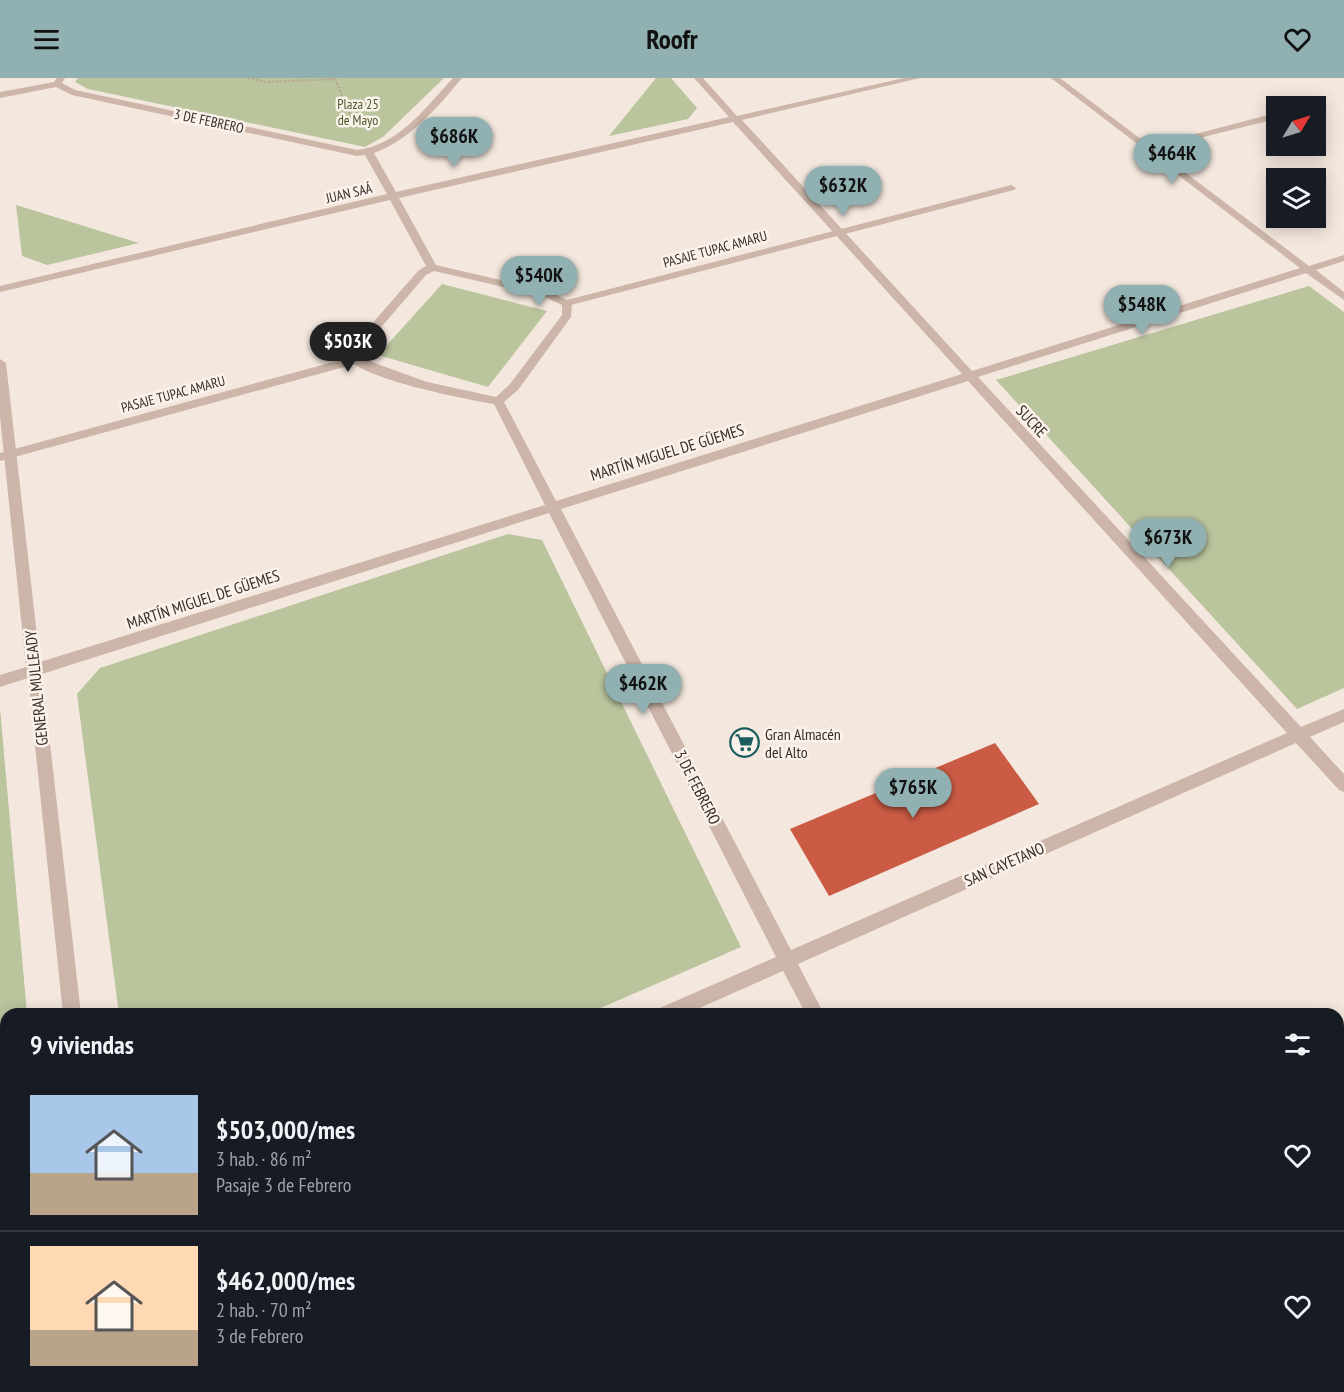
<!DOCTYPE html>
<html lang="es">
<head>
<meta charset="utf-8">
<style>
  body { margin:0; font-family:"PT Sans Narrow",sans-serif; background:#242831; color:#f1f3f6; height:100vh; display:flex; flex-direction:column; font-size:22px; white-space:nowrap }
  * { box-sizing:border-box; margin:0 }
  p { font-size:20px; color:#9ea1a6 }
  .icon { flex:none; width:33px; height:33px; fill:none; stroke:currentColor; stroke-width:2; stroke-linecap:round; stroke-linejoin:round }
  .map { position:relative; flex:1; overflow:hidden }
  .details { position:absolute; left:0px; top:930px; width:1344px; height:384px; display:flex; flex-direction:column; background:#171b24; border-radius:18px 18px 0 0; box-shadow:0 3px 15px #0003 }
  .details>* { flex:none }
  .needle { width:39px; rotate:52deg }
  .tools { position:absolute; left:1266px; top:18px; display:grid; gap:12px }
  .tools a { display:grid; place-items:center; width:60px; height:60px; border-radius:0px; background:#171b24; box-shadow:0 3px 15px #0003; font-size:30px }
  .price { position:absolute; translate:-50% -51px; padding:0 14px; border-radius:21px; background:#91b0b1; color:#111; font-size:20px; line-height:39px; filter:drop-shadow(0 2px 3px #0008) }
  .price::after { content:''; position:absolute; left:50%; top:36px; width:18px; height:14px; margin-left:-9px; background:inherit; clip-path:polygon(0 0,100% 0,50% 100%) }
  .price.on { background:#222; color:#fff }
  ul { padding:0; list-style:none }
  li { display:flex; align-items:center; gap:18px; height:150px; padding:0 30px }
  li+li { border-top:2px solid #363941 }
  li span { display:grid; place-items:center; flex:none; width:168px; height:120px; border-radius:0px; color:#555 }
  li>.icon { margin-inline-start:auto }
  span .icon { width:72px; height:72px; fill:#fffc; stroke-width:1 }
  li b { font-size:26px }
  h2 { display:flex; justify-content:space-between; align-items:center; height:72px; padding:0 30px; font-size:26px }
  header { display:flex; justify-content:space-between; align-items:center; height:78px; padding:0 30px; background:#91b0b1; color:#111; font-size:27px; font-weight:700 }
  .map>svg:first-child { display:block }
</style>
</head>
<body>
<header><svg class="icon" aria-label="menu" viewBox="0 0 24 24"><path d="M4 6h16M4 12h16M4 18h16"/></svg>Roofr<svg class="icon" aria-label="heart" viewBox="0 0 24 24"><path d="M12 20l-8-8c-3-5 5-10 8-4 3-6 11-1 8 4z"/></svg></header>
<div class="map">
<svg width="1344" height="1314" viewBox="0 0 1344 1314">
  <rect width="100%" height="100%" fill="#f4e8de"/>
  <!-- green -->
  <g fill="#bac49d">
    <polygon points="78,0 444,0 383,59 365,69 88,11 75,4"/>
    <polygon points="656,0 671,0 697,30 688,41 609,58"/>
    <polygon points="16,127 139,165 47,187 22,178"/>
    <polygon points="442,206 547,233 488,309 378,277"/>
    <polygon points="1309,208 1344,234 1344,610 1297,631 996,302"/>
    <polygon points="508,456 542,462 741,869 587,936 119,936 77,616 100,590"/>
    <polygon points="0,630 27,936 6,936 6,1179 0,1181"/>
    <polygon points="6,1271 6,1308 68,1308 69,1314 0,1314 0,1274"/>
  </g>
  <!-- building -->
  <g fill="#cb5b44">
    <polygon points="995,665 1039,726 829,818 790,751"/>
    <polygon points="252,1308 292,1308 280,1314 254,1314"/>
  </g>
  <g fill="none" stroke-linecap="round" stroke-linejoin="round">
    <!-- path -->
    <g stroke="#b9a093" stroke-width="2" stroke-dasharray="2 2" stroke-linecap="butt">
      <polyline points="248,0 265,4 335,1"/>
      <polyline points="335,1 357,51"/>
    </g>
    <!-- lane -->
    <g fill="#cdb6a9" fill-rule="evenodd">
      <polygon points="1276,35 1276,41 1147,73 1142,70"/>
      <polygon points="1011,107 1016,110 1014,112 567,228 562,225 563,223"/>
      <polygon points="355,278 361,282 359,285 0,383 0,375"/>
    </g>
    <!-- street -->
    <g fill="#cdb6a9" fill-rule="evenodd">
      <path d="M57 0H65L62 5 75 12 357 72C399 67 426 29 453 0H462C438 29 410 62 374 75L396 114 729 39 694 0H703L737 38 904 0H920L742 42 972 293 1300 190 1051 0H1060L1309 188 1344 177V183L1316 192 1344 214V222L1306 195 978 299 1301 649 1344 631V644L1310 659 1344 696V714L1339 712 1296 665 798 886 824 936H806L783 893 686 936H657L660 930 776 879 549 435 42 596 81 936H63L28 600 0 609V597L26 589 0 339V281L6 285 40 584 545 427 494 326C464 321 368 302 349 282L356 264 418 193 426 188 390 122 0 214V208L387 116 365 77 357 78 72 17 56 9 0 20V14L54 4ZM733 44 962 296 556 423 504 324 518 312 571 239 572 225 551 214 436 187 399 120ZM434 193 543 218 562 227V237L510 306 496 319 427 304 361 280 365 268 426 197ZM968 303 1287 655 791 872 561 431Z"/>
      <polygon points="6,1221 6,1242 0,1244 0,1223"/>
      <polygon points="102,1308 124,1308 125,1314 103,1314"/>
      <polygon points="994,1308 1017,1308 1020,1314 997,1314"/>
    </g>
  </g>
  <!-- icons -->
  <defs>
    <symbol id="supermarket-ring" viewBox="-11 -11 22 22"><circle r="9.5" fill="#fbf2eb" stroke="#1c5d5d" stroke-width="1.5"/><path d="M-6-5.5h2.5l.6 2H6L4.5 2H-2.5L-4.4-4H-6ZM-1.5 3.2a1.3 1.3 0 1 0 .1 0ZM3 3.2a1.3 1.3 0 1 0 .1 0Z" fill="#1c5d5d"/></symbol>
  </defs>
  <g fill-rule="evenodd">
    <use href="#supermarket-ring" x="728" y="648" width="33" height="33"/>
  </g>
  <g text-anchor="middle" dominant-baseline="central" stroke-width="5" stroke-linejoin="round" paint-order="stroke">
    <!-- far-park labels -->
    <g font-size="14" fill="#4c592b" stroke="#fbf2eb">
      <text x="358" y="26">Plaza 25<tspan x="358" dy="16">de Mayo</tspan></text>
    </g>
    <!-- far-street labels -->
    <g font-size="14" fill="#392d29" stroke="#fbf2eb">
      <text transform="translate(209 43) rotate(12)">3 DE FEBRERO</text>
      <text transform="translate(349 115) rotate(-13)">JUAN SAÁ</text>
      <text transform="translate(715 171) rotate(-15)">PASAJE TUPAC AMARU</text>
      <text transform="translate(173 316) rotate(-15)">PASAJE TUPAC AMARU</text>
    </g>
    <!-- street labels -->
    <g font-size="16" fill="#392d29" stroke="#fbf2eb">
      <text transform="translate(1032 343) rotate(47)">SUCRE</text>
      <text transform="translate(667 374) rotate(-17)">MARTÍN MIGUEL DE GÜEMES</text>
      <text transform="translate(203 521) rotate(-18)">MARTÍN MIGUEL DE GÜEMES</text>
      <text transform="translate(36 610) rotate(-96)">GENERAL MULLEADY</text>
      <text transform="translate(698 709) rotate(63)">3 DE FEBRERO</text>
      <text transform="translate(1004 786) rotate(-24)">SAN CAYETANO</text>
    </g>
    <!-- poi labels -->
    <g font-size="16" fill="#392d29" stroke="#fbf2eb" text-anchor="start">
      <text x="765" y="656">Gran Almacén<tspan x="765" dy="18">del Alto</tspan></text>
    </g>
  </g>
</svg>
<div class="tools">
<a><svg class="needle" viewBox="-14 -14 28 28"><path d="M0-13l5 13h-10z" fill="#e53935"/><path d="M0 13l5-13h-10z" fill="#9ea1a6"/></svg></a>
<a><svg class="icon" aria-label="layers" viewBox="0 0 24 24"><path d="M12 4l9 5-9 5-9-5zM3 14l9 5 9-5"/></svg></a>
</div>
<b class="price" style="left:454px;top:90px">$686K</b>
<b class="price" style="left:1172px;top:107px">$464K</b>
<b class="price" style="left:843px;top:139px">$632K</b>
<b class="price" style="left:539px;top:229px">$540K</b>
<b class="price" style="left:1142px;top:258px">$548K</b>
<b class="price on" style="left:348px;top:295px">$503K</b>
<b class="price" style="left:1168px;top:491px">$673K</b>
<b class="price" style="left:643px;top:637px">$462K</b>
<b class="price" style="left:913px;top:741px">$765K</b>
<section class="details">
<h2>9 viviendas<svg class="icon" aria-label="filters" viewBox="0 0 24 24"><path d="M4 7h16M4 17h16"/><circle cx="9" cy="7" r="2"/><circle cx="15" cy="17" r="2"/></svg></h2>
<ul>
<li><span style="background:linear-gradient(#a9c7e8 65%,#b9a48a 0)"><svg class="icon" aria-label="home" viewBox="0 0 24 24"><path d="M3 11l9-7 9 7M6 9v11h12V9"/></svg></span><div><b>$503,000/mes</b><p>3 hab. · 86 m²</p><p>Pasaje 3 de Febrero</p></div><svg class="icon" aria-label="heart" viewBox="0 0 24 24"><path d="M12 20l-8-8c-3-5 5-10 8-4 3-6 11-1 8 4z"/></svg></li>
<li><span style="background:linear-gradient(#ffd9b3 70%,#b9a48a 0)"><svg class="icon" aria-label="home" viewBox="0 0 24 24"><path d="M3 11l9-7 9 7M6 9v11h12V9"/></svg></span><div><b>$462,000/mes</b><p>2 hab. · 70 m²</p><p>3 de Febrero</p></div><svg class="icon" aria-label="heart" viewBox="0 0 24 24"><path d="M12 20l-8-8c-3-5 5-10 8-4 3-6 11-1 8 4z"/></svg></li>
</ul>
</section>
</div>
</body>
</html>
